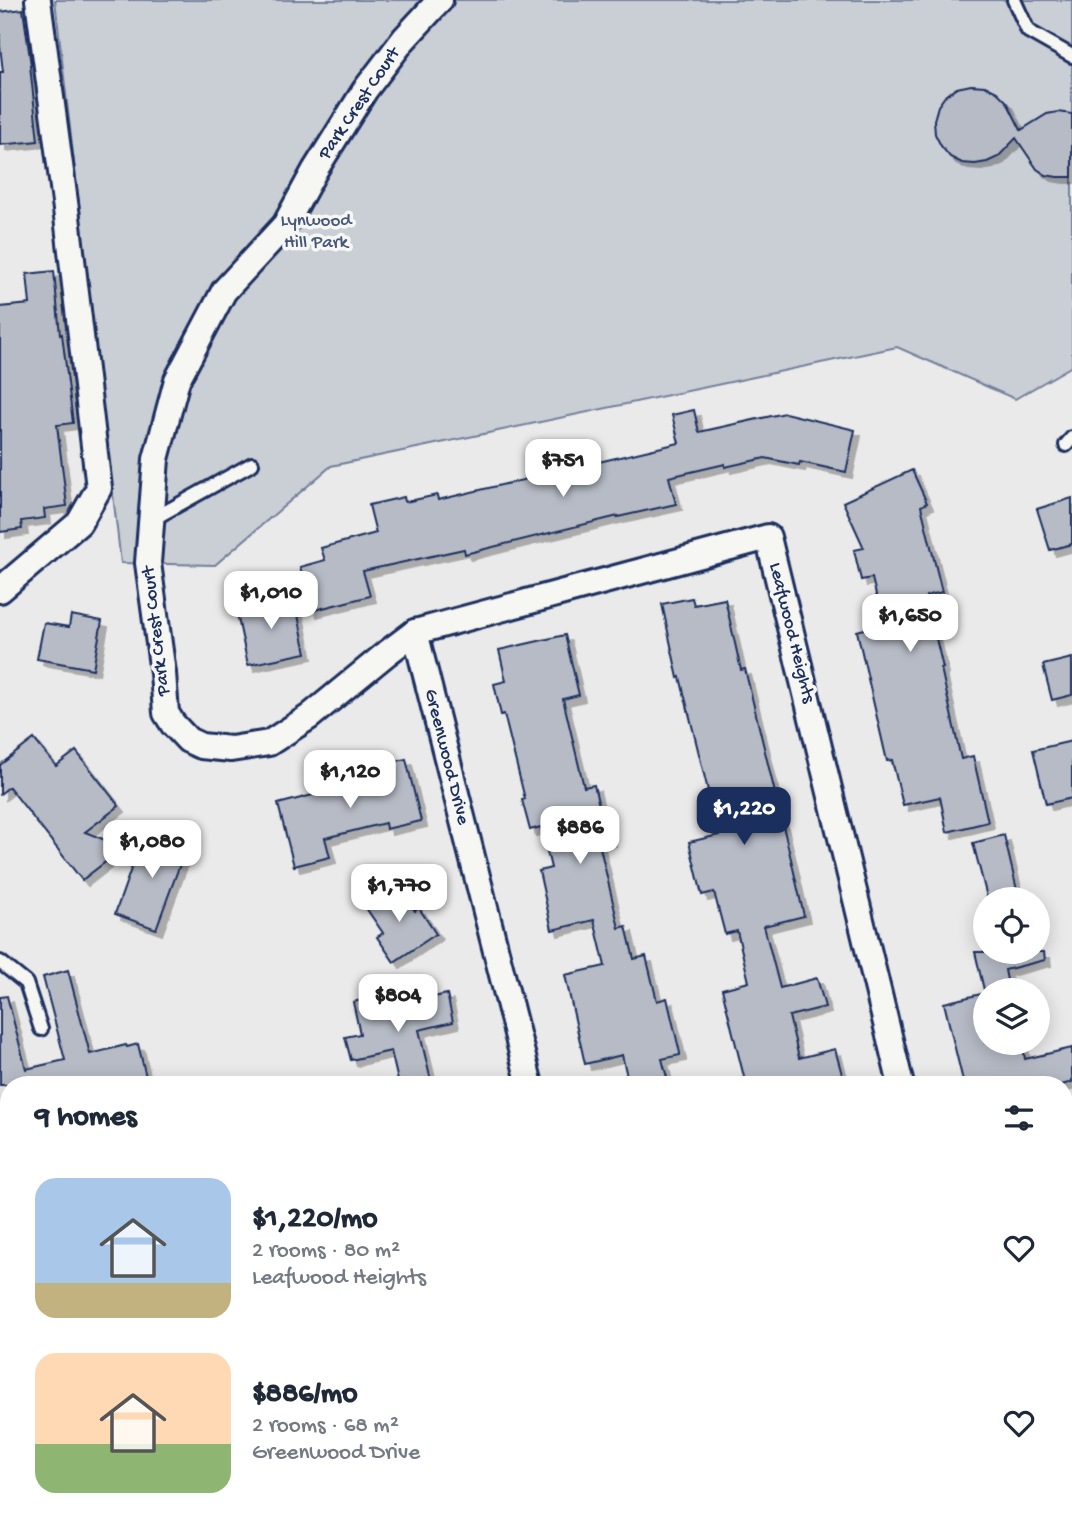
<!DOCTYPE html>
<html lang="en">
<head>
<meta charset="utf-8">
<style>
  body { margin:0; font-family:"Gochi Hand",sans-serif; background:#f2f2f3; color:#1f2937; height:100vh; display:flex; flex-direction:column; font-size:26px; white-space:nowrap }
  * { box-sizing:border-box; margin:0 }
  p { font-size:23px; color:#747a83 }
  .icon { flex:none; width:38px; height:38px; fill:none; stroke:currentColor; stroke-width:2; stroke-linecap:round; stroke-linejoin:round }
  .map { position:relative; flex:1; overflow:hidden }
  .panel { position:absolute; left:0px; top:1076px; width:1073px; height:450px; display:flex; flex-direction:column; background:#fff; border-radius:28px 28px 0 0; box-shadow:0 4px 18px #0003 }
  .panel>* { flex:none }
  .fabs { position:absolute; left:973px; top:887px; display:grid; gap:14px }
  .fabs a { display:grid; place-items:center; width:77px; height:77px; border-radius:50%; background:#fff; box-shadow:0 4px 18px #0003; font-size:35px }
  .price { position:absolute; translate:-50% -60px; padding:0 16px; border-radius:14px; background:#fff; color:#222; font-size:23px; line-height:46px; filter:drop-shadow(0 2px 4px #0008) }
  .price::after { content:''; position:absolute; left:50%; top:42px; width:21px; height:16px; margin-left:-10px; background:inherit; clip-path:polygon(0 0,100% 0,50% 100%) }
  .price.on { background:#1b2f5e; color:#fff }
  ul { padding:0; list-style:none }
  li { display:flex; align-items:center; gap:21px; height:175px; padding:0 35px }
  li span { display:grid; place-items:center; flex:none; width:196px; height:140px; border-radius:21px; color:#555 }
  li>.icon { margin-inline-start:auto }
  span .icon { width:84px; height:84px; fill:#fffc; stroke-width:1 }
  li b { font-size:30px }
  h2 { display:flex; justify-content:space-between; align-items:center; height:84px; padding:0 35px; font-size:30px }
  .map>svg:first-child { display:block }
</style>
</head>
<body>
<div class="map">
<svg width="1072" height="1525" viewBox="0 0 1072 1525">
  <defs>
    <filter id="shadow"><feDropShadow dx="6" dy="6" stdDeviation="0" flood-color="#0004"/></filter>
  </defs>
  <rect width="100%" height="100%" fill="#e9eae9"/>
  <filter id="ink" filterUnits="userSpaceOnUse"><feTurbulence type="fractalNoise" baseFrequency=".0143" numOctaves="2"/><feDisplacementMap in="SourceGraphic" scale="14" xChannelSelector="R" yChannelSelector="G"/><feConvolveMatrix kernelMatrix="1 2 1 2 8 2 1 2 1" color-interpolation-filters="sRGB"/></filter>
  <g filter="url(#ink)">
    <!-- green -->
    <polygon fill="#caced5" stroke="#727e9a" stroke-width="2" points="55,0 1072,0 1072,366 1015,399 897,347 331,466 215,565 121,563"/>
    <!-- building -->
    <g fill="#b6bbc6" stroke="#1b2f5e" stroke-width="2" filter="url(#shadow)">
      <polygon points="23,9 31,65 30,65 38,141 0,145 0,72 3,72 0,46 0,12"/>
      <polygon points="971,85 985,86 997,92 1007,102 1021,130 1047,114 1058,112 1072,114 1072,177 1057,177 1046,175 1037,169 1016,138 998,157 987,162 975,164 962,163 950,157 941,146 935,134 934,120 938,106 946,95 957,88"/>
      <polygon points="54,271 60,335 62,334 73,423 57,425 67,506 44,509 45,518 21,521 22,529 0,532 0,307 30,304 27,274"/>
      <polygon points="694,410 699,432 785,413 855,430 846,472 800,462 799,465 765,458 725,467 725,464 669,477 676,504 618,517 618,516 465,554 464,549 363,571 370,596 311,611 300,567 325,560 321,548 376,533 369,505 404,497 405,502 437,495 438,500 679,443 672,415"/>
      <polygon points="912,470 927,503 921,506 942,592 926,596 943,668 941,668 961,759 973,756 988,822 947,832 940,797 903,805 892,760 887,761 857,631 883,624 872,578 861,580 854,550 864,548 843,502"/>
      <polygon points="1072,498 1072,544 1050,550 1037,509"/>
      <polygon points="294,596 306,653 248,665 236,609"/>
      <polygon points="692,598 694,605 725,599 741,670 745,669 791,859 804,916 764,926 780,988 817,978 825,1007 789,1016 799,1058 835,1049 843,1078 816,1085 746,1085 722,989 749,982 737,931 725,934 714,892 702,895 689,842 719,835 680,677 678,678 662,604"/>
      <polygon points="71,615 102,621 93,669 37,659 44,623 69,627"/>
      <polygon points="565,635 579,695 563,699 584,787 594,785 599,806 602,806 610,840 599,843 619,928 626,926 634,959 646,956 657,1001 667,998 680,1053 680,1055 662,1059 669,1085 629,1085 622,1055 585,1064 565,975 605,966 594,920 552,930 539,871 551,868 541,827 530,830 522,800 525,799 504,714 501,715 494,684 506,681 499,650"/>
      <polygon points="1072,658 1072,695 1052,700 1043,665"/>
      <polygon points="34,739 56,766 76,751 119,806 85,832 108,841 117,853 82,880 9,787 0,794 0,765"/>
      <polygon points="1072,741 1072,798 1046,804 1033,750"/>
      <polygon points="406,759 421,821 386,829 385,823 325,838 330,857 294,866 278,804 351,785 348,772"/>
      <polygon points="159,829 189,840 156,929 115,914 137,852 149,856"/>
      <polygon points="1004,835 1017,890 987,897 973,843"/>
      <polygon points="392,887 405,907 410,903 415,911 419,908 436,934 394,962 377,937 383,933 364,905"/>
      <polygon points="975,952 1044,952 1045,960 1005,970 1009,990 984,990"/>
      <polygon points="68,970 90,1054 126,1045 127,1047 138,1044 148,1085 0,1085 0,997 7,996 26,1069 65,1060 43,977"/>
      <polygon points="985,993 985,1043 1022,1043 1025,1059 1072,1048 1072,1082 1062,1085 964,1085 944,1003"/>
      <polygon points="447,994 453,1022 419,1030 432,1085 399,1085 391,1051 351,1060 345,1037 360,1034 353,1002 383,995 386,1008"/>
    </g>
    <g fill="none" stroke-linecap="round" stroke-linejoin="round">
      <defs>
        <g id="service">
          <polyline points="1014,0 1028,31 1072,56"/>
          <polyline points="1066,445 1072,438"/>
          <polyline points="151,520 252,464"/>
          <polyline points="0,962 26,983 41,1029"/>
        </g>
        <g id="minor">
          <polyline points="440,0 404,39 365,90 315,170 285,225 224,291 177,380 156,459 148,563 163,673 166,713 173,724 188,740 201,746 231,749 269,743 309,717 387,653 415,632 768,537 901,1085"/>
          <polyline points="0,590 79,523 99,488 67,217 38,0"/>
          <polyline points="415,632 530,1085"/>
          <polyline points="1064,1377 1072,1374"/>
          <polyline points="0,1426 9,1428"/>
          <polyline points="1064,1452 1072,1450"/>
          <polyline points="261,1517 263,1525"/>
          <polyline points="640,1517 642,1525"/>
          <polyline points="1005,1517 1007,1525"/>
          <polyline points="503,1525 533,1517"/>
          <polyline points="783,1525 814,1517"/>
        </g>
      </defs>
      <!-- service casing -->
      <use href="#service" stroke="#1b2f5e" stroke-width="18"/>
      <!-- minor casing -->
      <use href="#minor" stroke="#1b2f5e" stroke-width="30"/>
      <!-- service -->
      <use href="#service" stroke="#f6f6f2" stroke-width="12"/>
      <!-- minor -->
      <use href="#minor" stroke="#f6f6f2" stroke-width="24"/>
    </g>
  </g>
  <g text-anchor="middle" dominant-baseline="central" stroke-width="7" stroke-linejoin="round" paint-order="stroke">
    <!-- street labels -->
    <g font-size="19" fill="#1b2f5e" stroke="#f6f6f2">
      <text transform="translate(360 104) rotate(-56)">Park Crest Court</text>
      <text transform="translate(157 631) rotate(-97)">Park Crest Court</text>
      <text transform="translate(791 633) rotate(76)">Leafwood Heights</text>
      <text transform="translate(446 757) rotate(76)">Greenwood Drive</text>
    </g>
    <!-- park labels -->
    <g font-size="19" fill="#47577c" stroke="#f6f6f2">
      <text x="316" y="221">Lynwood<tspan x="316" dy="22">Hill Park</tspan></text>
    </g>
  </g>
</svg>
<div class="fabs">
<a><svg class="icon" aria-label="locate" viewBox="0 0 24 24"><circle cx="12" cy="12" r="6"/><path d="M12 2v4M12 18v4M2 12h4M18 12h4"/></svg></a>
<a><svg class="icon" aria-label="layers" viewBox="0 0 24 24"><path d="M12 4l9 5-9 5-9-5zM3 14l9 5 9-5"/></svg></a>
</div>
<b class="price" style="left:563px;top:499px">$751</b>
<b class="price" style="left:271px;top:631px">$1,010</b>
<b class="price" style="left:910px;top:654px">$1,650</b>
<b class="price" style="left:350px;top:810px">$1,120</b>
<b class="price on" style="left:744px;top:847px">$1,220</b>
<b class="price" style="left:580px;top:866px">$886</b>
<b class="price" style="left:152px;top:880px">$1,080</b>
<b class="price" style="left:399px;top:924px">$1,770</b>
<b class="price" style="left:398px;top:1034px">$804</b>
<section class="panel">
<h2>9 homes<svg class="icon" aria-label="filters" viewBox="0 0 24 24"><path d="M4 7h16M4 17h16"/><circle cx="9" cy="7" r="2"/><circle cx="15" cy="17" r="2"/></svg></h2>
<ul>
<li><span style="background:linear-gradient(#a9c7e8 75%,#c2b280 0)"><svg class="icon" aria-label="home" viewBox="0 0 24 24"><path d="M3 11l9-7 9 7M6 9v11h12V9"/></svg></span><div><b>$1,220/mo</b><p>2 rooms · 80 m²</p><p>Leafwood Heights</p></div><svg class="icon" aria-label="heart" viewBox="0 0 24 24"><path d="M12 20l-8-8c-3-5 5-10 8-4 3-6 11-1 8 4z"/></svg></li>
<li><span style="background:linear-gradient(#ffd9b3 65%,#8fb573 0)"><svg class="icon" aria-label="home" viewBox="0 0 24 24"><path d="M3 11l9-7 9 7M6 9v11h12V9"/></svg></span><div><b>$886/mo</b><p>2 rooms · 68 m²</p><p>Greenwood Drive</p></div><svg class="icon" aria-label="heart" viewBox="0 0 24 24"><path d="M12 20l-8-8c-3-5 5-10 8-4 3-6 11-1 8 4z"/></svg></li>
</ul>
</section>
</div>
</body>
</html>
